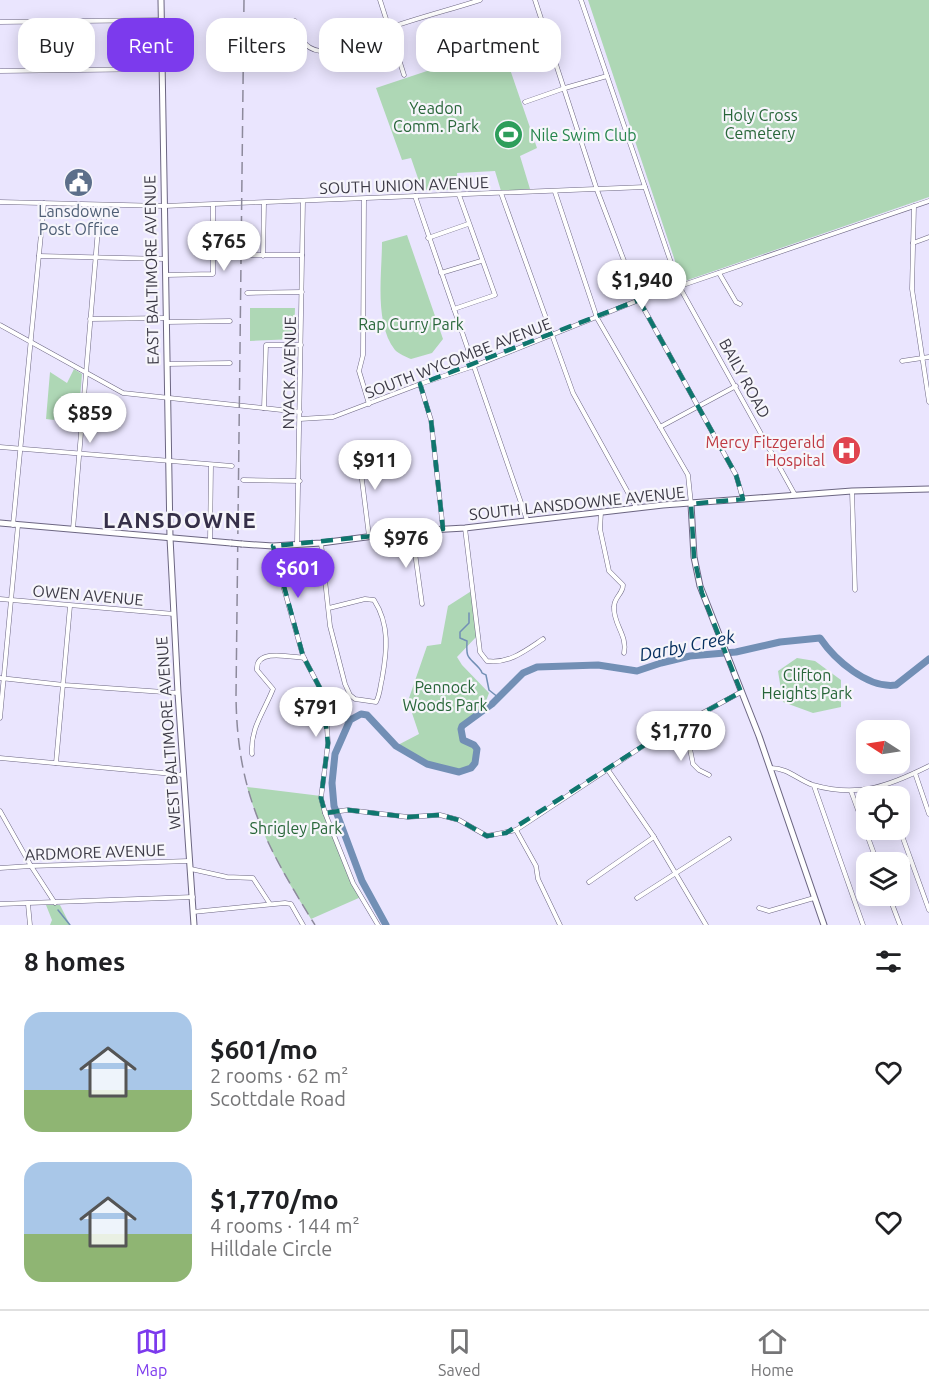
<!DOCTYPE html>
<html lang="en">
<head>
<meta charset="utf-8">
<style>
  body { margin:0; font-family:Ubuntu,sans-serif; background:#f2f2f2; color:#202124; height:100vh; display:flex; flex-direction:column; font-size:22px; white-space:nowrap }
  * { box-sizing:border-box; margin:0 }
  p { font-size:20px; color:#757577 }
  .icon { flex:none; width:33px; height:33px; fill:none; stroke:currentColor; stroke-width:2; stroke-linecap:round; stroke-linejoin:round }
  .map { position:relative; height:925px; overflow:hidden }
  .drawer { display:flex; flex-direction:column; background:#fff; flex:1 }
  .drawer>* { flex:none }
  .banner { position:absolute; left:18px; top:18px; width:600px; height:54px; display:flex; gap:12px }
  .needle { width:39px; rotate:282deg }
  .controls { position:absolute; left:856px; top:720px; display:grid; gap:12px }
  .controls a { display:grid; place-items:center; width:54px; height:54px; border-radius:12px; background:#fff; box-shadow:0 3px 15px #0003; font-size:30px }
  .price { position:absolute; translate:-50% -51px; padding:0 14px; border-radius:21px; background:#fff; color:#222; font-size:20px; line-height:39px; filter:drop-shadow(0 2px 3px #0008) }
  .price::after { content:''; position:absolute; left:50%; top:36px; width:18px; height:14px; margin-left:-9px; background:inherit; clip-path:polygon(0 0,100% 0,50% 100%) }
  .price.active { background:#7c3aed; color:#fff }
  ul { padding:0; list-style:none }
  li { display:flex; align-items:center; gap:18px; height:150px; padding:0 24px }
  li span { display:grid; place-items:center; flex:none; width:168px; height:120px; border-radius:18px; color:#555 }
  li>.icon { margin-inline-start:auto }
  span .icon { width:72px; height:72px; fill:#fffc; stroke-width:1 }
  li b { font-size:26px }
  h2 { display:flex; justify-content:space-between; align-items:center; height:72px; padding:0 24px; font-size:26px }
  .tag { padding:0 21px; border-radius:18px; background:#fff; box-shadow:0 3px 15px #0003; font-size:21px; line-height:54px }
  .tag.active { background:#7c3aed; color:#fff }
  .menu { display:flex; justify-content:space-around; align-items:center; height:84px; border-top:2px solid #e0e0e0; background:#fff; font-size:16px; color:#757577 }
  .menu a { display:grid; justify-items:center; gap:3px }
  .menu .active { color:#7c3aed }
  .map>svg:first-child { display:block }
</style>
</head>
<body>
<div class="map">
<svg width="929" height="925" viewBox="0 0 929 925">
  <rect width="100%" height="100%" fill="#eae5fe"/>
  <!-- green -->
  <g fill="#aed7b5">
    <polygon points="588,0 929,0 929,197 682,282"/>
    <polygon points="502,46 537,148 520,156 530,189 501,191 495,171 457,173 458,190 422,190 411,158 402,160 376,88"/>
    <path d="M407 235 443 339 432 353 411 359C406 357 399 354 395 350 374 323 382 274 382 242Z"/>
    <polygon points="250,308 295,308 294,339 250,341"/>
    <polygon points="74,369 82,374 79,410 55,408 54,420 46,419 50,372 67,383"/>
    <path d="M473 590 478 635 457 657 462 665 489 693 482 712 464 724 461 729 463 740 474 745 477 749C475 796 416 759 396 746L419 734 408 701 427 646 441 644 448 606Z"/>
    <polygon points="797,658 815,661 841,680 841,707 813,713 783,702 778,671"/>
    <path d="M247 787 321 796 325 813 361 897 311 919C283 874 262 838 247 787Z"/>
    <polygon points="46,905 60,905 70,925 50,925 52,920"/>
  </g>
  <g fill="none" stroke-linecap="round" stroke-linejoin="round">
    <!-- stream -->
    <g stroke="#728fb5" stroke-width="1.5">
      <path d="M469 613V623L460 632V638L467 641C466 659 468 656 479 668 485 675 478 671 486 675L489 690 499 698"/>
      <polyline points="58,910 70,925"/>
    </g>
    <!-- river -->
    <path stroke="#728fb5" stroke-width="7" d="M386 925 362 881 334 806 332 783 335 754 350 720 361 714 367 715 396 746 427 764 459 772 471 768 475 763 477 749 474 745 463 740 461 729 462 726 492 704 523 673 537 667 598 665 637 671 661 663 690 656 736 652 780 642 820 638C835 660 868 689 896 685L929 659"/>
    <defs>
      <g id="street">
        <polyline points="380,0 404,75"/>
        <polyline points="535,0 597,190 639,300 736,475 743,499"/>
        <polyline points="581,0 679,286 795,495"/>
        <path d="M295 21C299 35 303 49 320 51 335 52 370 35 386 29 417 18 449 10 480 0"/>
        <polyline points="0,22 161,20"/>
        <polyline points="0,71 162,69"/>
        <polyline points="525,102 565,88 607,76"/>
        <polyline points="555,192 597,318 688,475 691,504"/>
        <polyline points="501,193 573,393 636,507"/>
        <polyline points="415,196 527,520"/>
        <polyline points="364,199 363,355 359,371 369,404"/>
        <polyline points="0,202 164,206 645,187"/>
        <polyline points="914,206 912,289 929,402"/>
        <polyline points="428,238 468,224"/>
        <polyline points="913,243 929,237"/>
        <polyline points="248,255 302,255"/>
        <polyline points="39,256 165,259"/>
        <polyline points="263,256 264,203"/>
        <polyline points="441,273 481,261"/>
        <polyline points="719,273 736,302 740,304"/>
        <polyline points="166,275 213,274 213,205"/>
        <polyline points="247,293 302,292"/>
        <polyline points="454,309 495,295 459,195"/>
        <polyline points="90,319 166,318"/>
        <polyline points="167,322 230,321"/>
        <polyline points="0,325 123,393 300,412"/>
        <polyline points="902,361 929,357"/>
        <polyline points="167,364 230,363"/>
        <polyline points="420,384 431,420 443,529"/>
        <polyline points="264,408 266,345 301,345"/>
        <polyline points="300,419 333,417 420,384 474,366 639,300 929,201"/>
        <polyline points="660,427 736,386"/>
        <polyline points="0,447 232,466"/>
        <polyline points="358,448 369,536"/>
        <polyline points="243,480 300,481"/>
        <polyline points="852,491 855,590"/>
        <path d="M601 512 600 529 609 571 623 585C623 594 614 597 614 607 613 624 628 636 624 653"/>
        <polyline points="13,525 44,203"/>
        <path d="M465 528 480 652 487 661C509 664 525 651 543 639"/>
        <polyline points="73,529 100,205"/>
        <polyline points="412,531 422,604"/>
        <polyline points="210,541 211,465"/>
        <path d="M321 543 330 626 345 684 350 695 355 699 376 702C380 695 380 687 382 679 387 651 390 625 374 600L365 599 329 608"/>
        <polyline points="297,544 303,201"/>
        <polyline points="273,546 277,564 303,656 322,692 326,711 328,743 321,798 325,813 353,883 378,925"/>
        <polyline points="0,599 174,614"/>
        <polyline points="0,678 64,685 178,693"/>
        <polyline points="0,718 18,525"/>
        <polyline points="678,727 689,744 693,764 699,770 709,775"/>
        <path d="M252 754C250 728 264 712 273 689L257 670C255 648 291 657 304 658"/>
        <polyline points="0,758 184,775"/>
        <polyline points="56,763 70,606"/>
        <path d="M771 768C788 768 798 780 813 785 858 798 889 786 929 766"/>
        <polyline points="608,770 654,837 706,925"/>
        <polyline points="915,773 929,814"/>
        <polyline points="814,786 863,925"/>
        <polyline points="884,786 888,796"/>
        <polyline points="851,791 877,862"/>
        <polyline points="0,811 31,866 55,903"/>
        <polyline points="325,813 348,810 408,817 440,815 459,820 487,836 516,830 646,744 741,692"/>
        <polyline points="516,830 536,866 538,879 560,925"/>
        <polyline points="900,830 929,910"/>
        <polyline points="0,868 31,866 189,861"/>
        <polyline points="191,869 227,877 253,878 270,904"/>
        <polyline points="589,882 654,837"/>
        <polyline points="889,896 900,925"/>
        <polyline points="637,898 729,839"/>
        <polyline points="0,904 193,897"/>
        <polyline points="28,904 30,925"/>
        <polyline points="759,908 769,911 814,898"/>
        <polyline points="193,912 285,903 291,904 303,925"/>
      </g>
      <polyline id="secondary" points="691,504 694,557 700,586 759,736 824,925"/>
      <g id="primary">
        <polyline points="161,0 170,538 178,693 194,925"/>
        <polyline points="0,523 231,543"/>
        <polyline points="242,544 273,546 321,543 412,531 465,528 663,505 852,491 929,489"/>
      </g>
    </defs>
    <!-- street casing -->
    <use href="#street" stroke="#6c6682" stroke-width="5"/>
    <!-- secondary casing -->
    <use href="#secondary" stroke="#6c6682" stroke-width="7"/>
    <!-- primary casing -->
    <use href="#primary" stroke="#6c6682" stroke-width="7"/>
    <!-- street -->
    <use href="#street" stroke="#fff" stroke-width="4"/>
    <!-- secondary -->
    <use href="#secondary" stroke="#fff" stroke-width="5"/>
    <!-- primary -->
    <use href="#primary" stroke="#fff" stroke-width="5"/>
    <!-- rail -->
    <path stroke="#8d8a9c" stroke-width="1.5" stroke-dasharray="12 6" stroke-linecap="butt" d="M244 0 236 696C237 793 265 844 315 925"/>
    <defs>
      <polyline id="primary-bridge" points="231,543 242,544"/>
    </defs>
    <!-- primary-bridge casing -->
    <use href="#primary-bridge" stroke="#6c6682" stroke-width="7" stroke-linecap="butt"/>
    <!-- primary-bridge -->
    <use href="#primary-bridge" stroke="#fff" stroke-width="5"/>
  </g>
  <!-- marked area -->
  <path fill="none" stroke="#0f766e" stroke-width="4.5" stroke-dasharray="12 8" stroke-linejoin="round" d="M639 300 736 475 743 499 691 504 694 557 702 593 741 692 646 744 506 833 487 836 459 820 440 815 408 817 348 810 325 813 321 798 328 743 322 692 303 656 273 546 443 529 431 420 420 384Z"/>
  <!-- icons -->
  <defs>
    <symbol id="stadium-disc" viewBox="-11 -11 22 22"><circle r="9.5" fill="#2e9e5b" stroke="#f6f5fb"/><path d="M0-5a6.5 5 0 1 0 0 10a6.5 5 0 1 0 0-10ZM-3.5-1.8h7v3.6h-7Z" fill="#fff"/></symbol>
    <symbol id="civic-disc" viewBox="-11 -11 22 22"><circle r="9.5" fill="#5c6f8a" stroke="#f6f5fb"/><path d="M-.6-6.5H3V-4.5H.6V-3L4-1V1h2V6H-6V1h2V-1L-.6-3ZM-1.2 2.5V6h2.4V2.5Z" fill="#fff"/></symbol>
    <symbol id="hospital-disc" viewBox="-11 -11 22 22"><circle r="9.5" fill="#e0444e" stroke="#f6f5fb"/><path d="M-5-5h3v3.5h4V-5h3V5h-3V1.5h-4V5h-3Z" fill="#fff"/></symbol>
  </defs>
  <g fill-rule="evenodd">
    <use href="#stadium-disc" x="492" y="118" width="33" height="33"/>
    <use href="#civic-disc" x="62" y="166" width="33" height="33"/>
    <use href="#hospital-disc" x="830" y="434" width="33" height="33"/>
  </g>
  <g text-anchor="middle" dominant-baseline="central" stroke-width="4.5" stroke-linejoin="round" paint-order="stroke">
    <!-- park labels -->
    <g font-size="16" fill="#286639" stroke="#f6f5fb">
      <text x="436" y="108">Yeadon<tspan x="436" dy="18">Comm. Park</tspan></text>
      <text x="760" y="115">Holy Cross<tspan x="760" dy="18">Cemetery</tspan></text>
      <text x="411" y="324">Rap Curry Park</text>
      <text x="807" y="675">Clifton<tspan x="807" dy="18">Heights Park</tspan></text>
      <text x="445" y="687">Pennock<tspan x="445" dy="18">Woods Park</tspan></text>
      <text x="296" y="828">Shrigley Park</text>
    </g>
    <!-- leisure labels -->
    <g font-size="16" fill="#27864d" stroke="#f6f5fb" text-anchor="start">
      <text x="530" y="135">Nile Swim Club</text>
    </g>
    <!-- street labels -->
    <g font-size="16" fill="#3c3a46" stroke="#f6f5fb">
      <text transform="translate(404 185) rotate(-2)">SOUTH UNION AVENUE</text>
      <text transform="translate(151 270) rotate(-91)">EAST BALTIMORE AVENUE</text>
      <text transform="translate(458 358) rotate(-21)">SOUTH WYCOMBE AVENUE</text>
      <text transform="translate(289 373) rotate(-89)">NYACK AVENUE</text>
      <text transform="translate(745 378) rotate(61)">BAILY ROAD</text>
      <text transform="translate(577 503) rotate(-6)">SOUTH LANSDOWNE AVENUE</text>
      <text transform="translate(88 595) rotate(5)">OWEN AVENUE</text>
      <text transform="translate(168 733) rotate(-94)">WEST BALTIMORE AVENUE</text>
      <text transform="translate(95 852) rotate(-2)">ARDMORE AVENUE</text>
    </g>
    <!-- service labels -->
    <g font-size="16" fill="#4e5e75" stroke="#f6f5fb">
      <text x="79" y="211">Lansdowne<tspan x="79" dy="18">Post Office</tspan></text>
    </g>
    <!-- health labels -->
    <g font-size="16" fill="#be3a42" stroke="#f6f5fb" text-anchor="end">
      <text x="825" y="442">Mercy Fitzgerald<tspan x="825" dy="18">Hospital</tspan></text>
    </g>
    <!-- water labels -->
    <g font-size="18" font-style="italic" fill="#083161" stroke="#f6f5fb">
      <text transform="translate(687 645) rotate(-11)">Darby Creek</text>
    </g>
    <!-- district labels -->
    <g font-size="22" font-weight="bold" letter-spacing="1.5" fill="#363049" stroke="#f6f5fb">
      <text x="180" y="519">LANSDOWNE</text>
    </g>
  </g>
</svg>
<div class="controls">
<a><svg class="needle" viewBox="-14 -14 28 28"><path d="M0-13l5 13h-10z" fill="#e53935"/><path d="M0 13l5-13h-10z" fill="#757577"/></svg></a>
<a><svg class="icon" aria-label="locate" viewBox="0 0 24 24"><circle cx="12" cy="12" r="6"/><path d="M12 2v4M12 18v4M2 12h4M18 12h4"/></svg></a>
<a><svg class="icon" aria-label="layers" viewBox="0 0 24 24"><path d="M12 4l9 5-9 5-9-5zM3 14l9 5 9-5"/></svg></a>
</div>
<b class="price" style="left:224px;top:272px">$765</b>
<b class="price" style="left:642px;top:311px">$1,940</b>
<b class="price" style="left:90px;top:444px">$859</b>
<b class="price" style="left:375px;top:491px">$911</b>
<b class="price" style="left:406px;top:569px">$976</b>
<b class="price active" style="left:298px;top:599px">$601</b>
<b class="price" style="left:316px;top:738px">$791</b>
<b class="price" style="left:681px;top:762px">$1,770</b>
<div class="banner">
<a class="tag">Buy</a>
<a class="tag active">Rent</a>
<a class="tag">Filters</a>
<a class="tag">New</a>
<a class="tag">Apartment</a>
</div>
</div>
<section class="drawer">
<h2>8 homes<svg class="icon" aria-label="filters" viewBox="0 0 24 24"><path d="M4 7h16M4 17h16"/><circle cx="9" cy="7" r="2"/><circle cx="15" cy="17" r="2"/></svg></h2>
<ul>
<li><span style="background:linear-gradient(#a9c7e8 65%,#8fb573 0)"><svg class="icon" aria-label="home" viewBox="0 0 24 24"><path d="M3 11l9-7 9 7M6 9v11h12V9"/></svg></span><div><b>$601/mo</b><p>2 rooms · 62 m²</p><p>Scottdale Road</p></div><svg class="icon" aria-label="heart" viewBox="0 0 24 24"><path d="M12 20l-8-8c-3-5 5-10 8-4 3-6 11-1 8 4z"/></svg></li>
<li><span style="background:linear-gradient(#a9c7e8 60%,#8fb573 0)"><svg class="icon" aria-label="home" viewBox="0 0 24 24"><path d="M3 11l9-7 9 7M6 9v11h12V9"/></svg></span><div><b>$1,770/mo</b><p>4 rooms · 144 m²</p><p>Hilldale Circle</p></div><svg class="icon" aria-label="heart" viewBox="0 0 24 24"><path d="M12 20l-8-8c-3-5 5-10 8-4 3-6 11-1 8 4z"/></svg></li>
</ul>
</section>
<nav class="menu">
<a class="active"><svg class="icon" aria-label="map" viewBox="0 0 24 24"><path d="M3 6l6-2 6 2 6-2v14l-6 2-6-2-6 2zM9 4v14M15 6v14"/></svg>Map</a>
<a><svg class="icon" aria-label="saved" viewBox="0 0 24 24"><path d="M7 4h10v16l-5-4-5 4z"/></svg>Saved</a>
<a><svg class="icon" aria-label="home" viewBox="0 0 24 24"><path d="M3 11l9-7 9 7M6 9v11h12V9"/></svg>Home</a>
</nav>
</body>
</html>
